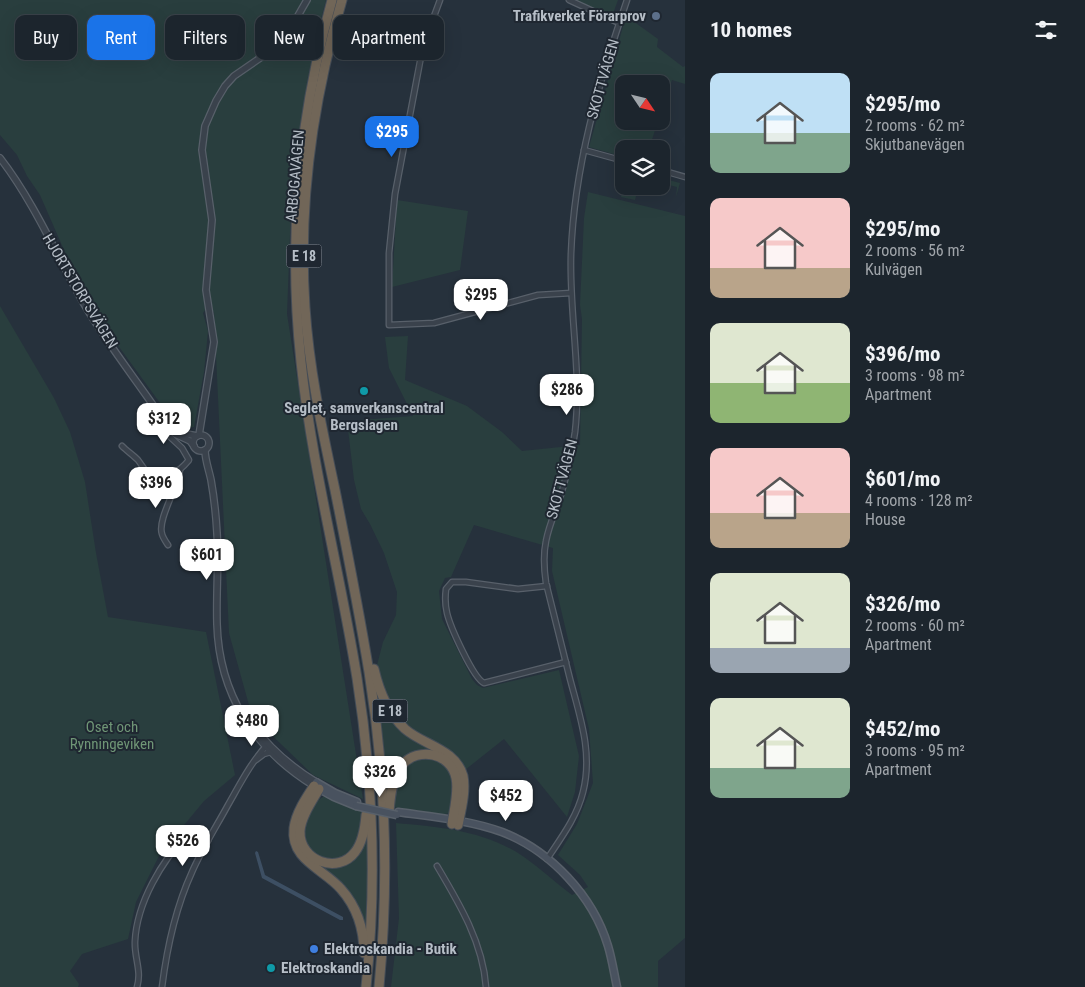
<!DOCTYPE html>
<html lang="en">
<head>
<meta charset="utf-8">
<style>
  body { margin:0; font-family:"Roboto Condensed",sans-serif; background:#293139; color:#f1f3f6; height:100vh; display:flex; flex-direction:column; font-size:19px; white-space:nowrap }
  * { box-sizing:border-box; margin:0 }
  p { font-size:16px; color:#a0a5aa }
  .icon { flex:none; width:28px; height:28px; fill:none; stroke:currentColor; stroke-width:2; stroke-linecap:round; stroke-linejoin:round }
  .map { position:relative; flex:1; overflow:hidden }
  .drawer { display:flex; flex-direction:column; background:#1c252d; width:400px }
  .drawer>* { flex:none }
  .top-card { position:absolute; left:15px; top:15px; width:475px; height:45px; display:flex; gap:10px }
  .needle { width:32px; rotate:125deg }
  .buttons { position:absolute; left:615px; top:75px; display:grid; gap:10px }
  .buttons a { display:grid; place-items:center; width:55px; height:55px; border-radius:10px; background:#1c252d; box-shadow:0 5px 20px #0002,0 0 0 1px #3a4249; font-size:25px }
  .price { position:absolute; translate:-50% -42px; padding:0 11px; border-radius:10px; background:#fff; color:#222; font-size:16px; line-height:32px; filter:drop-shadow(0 1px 2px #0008) }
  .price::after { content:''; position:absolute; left:50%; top:30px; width:15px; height:11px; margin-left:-8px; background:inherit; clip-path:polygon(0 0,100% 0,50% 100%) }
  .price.on { background:#1a73e8; color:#fff }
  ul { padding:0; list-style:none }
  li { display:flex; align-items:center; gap:15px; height:125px; padding:0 25px }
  li span { display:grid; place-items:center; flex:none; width:140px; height:100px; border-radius:10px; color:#555 }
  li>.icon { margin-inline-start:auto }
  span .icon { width:60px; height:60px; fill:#fffc; stroke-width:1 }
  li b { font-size:21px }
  h2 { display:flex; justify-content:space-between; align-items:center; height:60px; padding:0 25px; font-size:21px }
  .tag { padding:0 18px; border-radius:10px; background:#1c252d; box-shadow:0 5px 20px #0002,0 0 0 1px #3a4249; font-size:18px; line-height:45px }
  .tag.on { background:#1a73e8; color:#fff }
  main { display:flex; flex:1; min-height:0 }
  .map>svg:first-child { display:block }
</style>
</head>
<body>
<main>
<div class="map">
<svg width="685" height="987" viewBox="0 0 685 987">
  <rect width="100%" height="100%" fill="#26313c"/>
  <!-- green -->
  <g fill="#293e3e">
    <polygon points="0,0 326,0 317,35 307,82 303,116 293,156 287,314 363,799 313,775 252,716 229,633 214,312 206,309 203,313 208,331 204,372 194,427 179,429 106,329 88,300 71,266 40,195 27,176 17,155 0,135"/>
    <polygon points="575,0 618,0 614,11 607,15"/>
    <polygon points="626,16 658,39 657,47 683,67 685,66 685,84 672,80 661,111 661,84 624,84 624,121 658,121 649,149 624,149 624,157 589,147"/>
    <polygon points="661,178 680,183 676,197 677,187 661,183"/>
    <polygon points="624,186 638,189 635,200 621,197"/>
    <path d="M588 192 685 216V938L658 961V987H391L399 918 396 823C440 827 487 831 524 857 541 869 556 883 572 895L588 887 580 875 558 855 577 824 593 783 589 729 552 571 553 548 474 525 451 577 445 578 439 591 442 619 472 679 477 685 483 688 559 670 579 756 575 792 567 817 504 739 465 770 405 723 390 702 376 669 383 642 396 615 397 592 384 553 370 524 361 509 354 480 347 421 413 416 389 368 385 337 408 336 405 380 467 406 502 432 522 451 580 445 582 319 580 305 584 218Z"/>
    <polygon points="397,200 468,211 460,270 392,287"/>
    <polygon points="0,306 54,398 70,432 85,482 96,553 108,617 206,632 235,775 204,801 160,854 136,902 128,939 82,954 70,971 79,984 78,987 0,987"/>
    <polygon points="378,693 389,714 442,754 403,760 388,796"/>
    <path d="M434 757 450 769 454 786 450 813 440 815 392 807C395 793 397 766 413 760 419 758 427 758 434 757Z"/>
    <path d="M323 797H328L363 812C362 823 361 837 355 846 333 878 289 851 311 812 314 806 317 800 323 797Z"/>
    <polygon points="368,831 366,935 362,918 313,861 341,866"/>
  </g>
  <!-- water -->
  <polygon fill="#3d4f63" points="256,851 258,852 265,875 343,917 343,920 340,920 262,878 255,853"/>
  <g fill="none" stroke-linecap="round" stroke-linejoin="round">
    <defs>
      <g id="minor">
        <polyline points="440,0 423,46 395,194 389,253 389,325 434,323 538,295 571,293"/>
        <polyline points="569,0 619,23"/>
        <polyline points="584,150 624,161"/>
        <polyline points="661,170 685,177"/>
        <path d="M122 446C127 451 133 455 138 460 141 464 144 469 147 473 161 486 180 471 189 460L182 448 168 435 171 429"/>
        <path d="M168 545C166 542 163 538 162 534 157 520 178 487 180 470"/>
        <path d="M547 586 518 589 466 582H452L446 589C445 597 445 605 447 613 450 626 473 678 484 683L566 662"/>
        <polyline points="256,760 264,754 271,752"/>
        <path d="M547 859C561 838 577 817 583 792 593 753 580 717 570 679 562 647 554 615 546 583 544 569 543 555 546 541 549 525 556 510 561 495 567 474 572 453 575 432 582 372 569 314 571 254 574 167 599 82 627 0"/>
        <path d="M437 866C459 903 483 943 486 987"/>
        <path d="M137 987C142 971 134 957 135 941 137 902 162 861 188 833H196L208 841"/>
        <path d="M162 987C167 947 175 909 192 872 202 849 216 827 228 805 240 784 251 762 268 744"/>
      </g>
      <g id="tertiary">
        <path d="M0 158C34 202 57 256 84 304 108 345 138 382 164 421L175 434 190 441 194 446"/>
        <polyline points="177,432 197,436"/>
        <polyline points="199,435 214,342 206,290 212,220 202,150 205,126 216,101 225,86 234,76 279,45 288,33 307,0"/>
        <circle cx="201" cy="443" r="8"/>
        <path d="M205 450C205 460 209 470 211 480 214 497 216 515 217 533 219 563 216 593 217 624 219 694 254 749 314 786"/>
        <path d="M245 714C263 742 288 765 316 782"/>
      </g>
      <g id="secondary">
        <polyline points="356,806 334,797 314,786 316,782 335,793 357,802"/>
        <path d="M398 812C433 817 469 820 502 832 551 851 593 896 608 946 612 959 614 973 617 987"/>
      </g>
      <g id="motorway">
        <path d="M332 0C299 117 288 241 301 362 312 468 340 572 357 678 373 780 377 884 366 987"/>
        <path d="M342 0C313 99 298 204 305 307 309 369 322 429 335 490 347 550 359 611 369 672 386 777 389 882 379 987"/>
        <path d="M374 669C379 691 388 713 405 729 423 745 456 749 463 776 466 791 461 810 458 825"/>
        <path d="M314 786C306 798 296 813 294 828 290 860 324 869 341 889 357 907 364 929 364 953"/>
        <path d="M319 789C312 801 301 817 300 831 299 861 338 875 355 852 363 842 365 827 366 815"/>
        <path d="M389 813C390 797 392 778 402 765 418 746 451 753 456 778 459 792 454 810 452 824"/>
      </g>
    </defs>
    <!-- minor casing -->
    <use href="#minor" stroke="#58606a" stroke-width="7"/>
    <!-- tertiary casing -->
    <use href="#tertiary" stroke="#58606a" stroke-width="8"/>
    <!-- secondary casing -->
    <use href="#secondary" stroke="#58606a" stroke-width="9"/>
    <!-- motorway casing -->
    <use href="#motorway" stroke="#454d57" stroke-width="11"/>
    <!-- minor -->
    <use href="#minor" stroke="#3a424c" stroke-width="4.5"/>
    <!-- tertiary -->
    <use href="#tertiary" stroke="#3a424c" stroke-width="5.5"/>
    <!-- secondary -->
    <use href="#secondary" stroke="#49525f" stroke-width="6"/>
    <!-- motorway -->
    <use href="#motorway" stroke="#716658" stroke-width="9"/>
    <defs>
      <polyline id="secondary-bridge" points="356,806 397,815"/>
    </defs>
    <!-- secondary-bridge casing -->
    <use href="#secondary-bridge" stroke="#58606a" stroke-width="9" stroke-linecap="butt"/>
    <!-- secondary-bridge -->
    <use href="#secondary-bridge" stroke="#49525f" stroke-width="6"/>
  </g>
  <!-- markers -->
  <circle fill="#5c6f8a" stroke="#1f2731" stroke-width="2" cx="656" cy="16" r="5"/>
  <g fill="#0f9aa8" stroke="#1f2731" stroke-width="2">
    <circle cx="364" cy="391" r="5"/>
    <circle cx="271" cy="968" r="5"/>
  </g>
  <circle fill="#3f7fe0" stroke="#1f2731" stroke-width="2" cx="314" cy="949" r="5"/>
  <g text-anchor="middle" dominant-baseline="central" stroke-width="4" stroke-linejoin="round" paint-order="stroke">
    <!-- shield labels -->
    <g fill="#1f2731" stroke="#89919a" stroke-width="1">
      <rect x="286.5" y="244.5" width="35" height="23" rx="4"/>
      <rect x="372.5" y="699.5" width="35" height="23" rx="4"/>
    </g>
    <g font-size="14" font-weight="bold" fill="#b6bec7">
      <text x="304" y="256">E 18</text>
      <text x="390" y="711">E 18</text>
    </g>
    <!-- poi labels -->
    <g font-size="15" font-weight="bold" fill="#b6bec7" stroke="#1f2731" text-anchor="start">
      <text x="646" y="16" text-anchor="end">Trafikverket Förarprov</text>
      <text x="364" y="408" text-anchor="middle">Seglet, samverkanscentral<tspan x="364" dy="17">Bergslagen</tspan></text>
      <text x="324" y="949">Elektroskandia - Butik</text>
      <text x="281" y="968">Elektroskandia</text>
    </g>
    <!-- street labels -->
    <g font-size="15" fill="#b6bec7" stroke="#1f2731">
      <text transform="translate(603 79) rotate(-74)">SKOTTVÄGEN</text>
      <text transform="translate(295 176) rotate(-85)">ARBOGAVÄGEN</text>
      <text transform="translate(80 291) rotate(59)">HJORTSTORPSVÄGEN</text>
      <text transform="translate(562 479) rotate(-75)">SKOTTVÄGEN</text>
    </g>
    <!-- park labels -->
    <g font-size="15" fill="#6f9676" stroke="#1f2731">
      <text x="112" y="727">Oset och<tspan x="112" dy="17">Rynningeviken</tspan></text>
    </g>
  </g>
</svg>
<div class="buttons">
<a><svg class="needle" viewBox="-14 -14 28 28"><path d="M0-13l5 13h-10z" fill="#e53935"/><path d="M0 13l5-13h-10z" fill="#a0a5aa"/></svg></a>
<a><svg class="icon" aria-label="layers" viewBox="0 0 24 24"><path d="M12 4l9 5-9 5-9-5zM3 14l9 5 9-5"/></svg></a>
</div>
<b class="price on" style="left:392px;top:158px">$295</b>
<b class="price" style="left:481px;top:321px">$295</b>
<b class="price" style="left:567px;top:416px">$286</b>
<b class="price" style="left:164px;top:445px">$312</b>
<b class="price" style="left:156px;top:509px">$396</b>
<b class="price" style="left:207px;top:581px">$601</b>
<b class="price" style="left:252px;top:747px">$480</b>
<b class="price" style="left:380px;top:798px">$326</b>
<b class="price" style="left:506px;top:822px">$452</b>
<b class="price" style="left:183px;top:867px">$526</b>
<div class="top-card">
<a class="tag">Buy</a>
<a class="tag on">Rent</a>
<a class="tag">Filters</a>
<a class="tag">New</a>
<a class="tag">Apartment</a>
</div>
</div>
<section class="drawer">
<h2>10 homes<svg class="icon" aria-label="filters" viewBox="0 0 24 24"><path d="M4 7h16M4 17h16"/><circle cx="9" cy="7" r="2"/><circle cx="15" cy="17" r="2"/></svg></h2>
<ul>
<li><span style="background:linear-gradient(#bfe0f5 60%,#7fa58c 0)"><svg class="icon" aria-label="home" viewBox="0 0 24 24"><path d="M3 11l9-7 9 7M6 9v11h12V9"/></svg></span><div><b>$295/mo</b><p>2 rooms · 62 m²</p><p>Skjutbanevägen</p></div></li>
<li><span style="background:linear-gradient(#f6c9c9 70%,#b9a48a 0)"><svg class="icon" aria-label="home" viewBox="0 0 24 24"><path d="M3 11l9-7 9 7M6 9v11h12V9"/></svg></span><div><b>$295/mo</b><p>2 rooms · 56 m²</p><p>Kulvägen</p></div></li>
<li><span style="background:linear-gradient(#dfe7d0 60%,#8fb573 0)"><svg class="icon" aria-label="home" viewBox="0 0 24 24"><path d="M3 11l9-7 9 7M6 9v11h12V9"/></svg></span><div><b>$396/mo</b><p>3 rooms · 98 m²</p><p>Apartment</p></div></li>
<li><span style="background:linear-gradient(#f6c9c9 65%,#b9a48a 0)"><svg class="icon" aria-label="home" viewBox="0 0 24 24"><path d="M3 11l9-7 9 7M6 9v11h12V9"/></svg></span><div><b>$601/mo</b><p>4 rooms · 128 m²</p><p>House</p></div></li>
<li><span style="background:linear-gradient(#dfe7d0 75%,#9aa5b1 0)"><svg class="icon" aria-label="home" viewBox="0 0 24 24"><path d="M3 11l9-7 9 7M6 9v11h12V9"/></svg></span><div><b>$326/mo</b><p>2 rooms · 60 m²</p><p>Apartment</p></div></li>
<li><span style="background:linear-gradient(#dfe7d0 70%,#7fa58c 0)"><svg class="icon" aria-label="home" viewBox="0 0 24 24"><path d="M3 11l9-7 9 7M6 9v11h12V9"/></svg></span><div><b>$452/mo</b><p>3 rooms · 95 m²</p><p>Apartment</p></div></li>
</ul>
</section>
</main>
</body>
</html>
